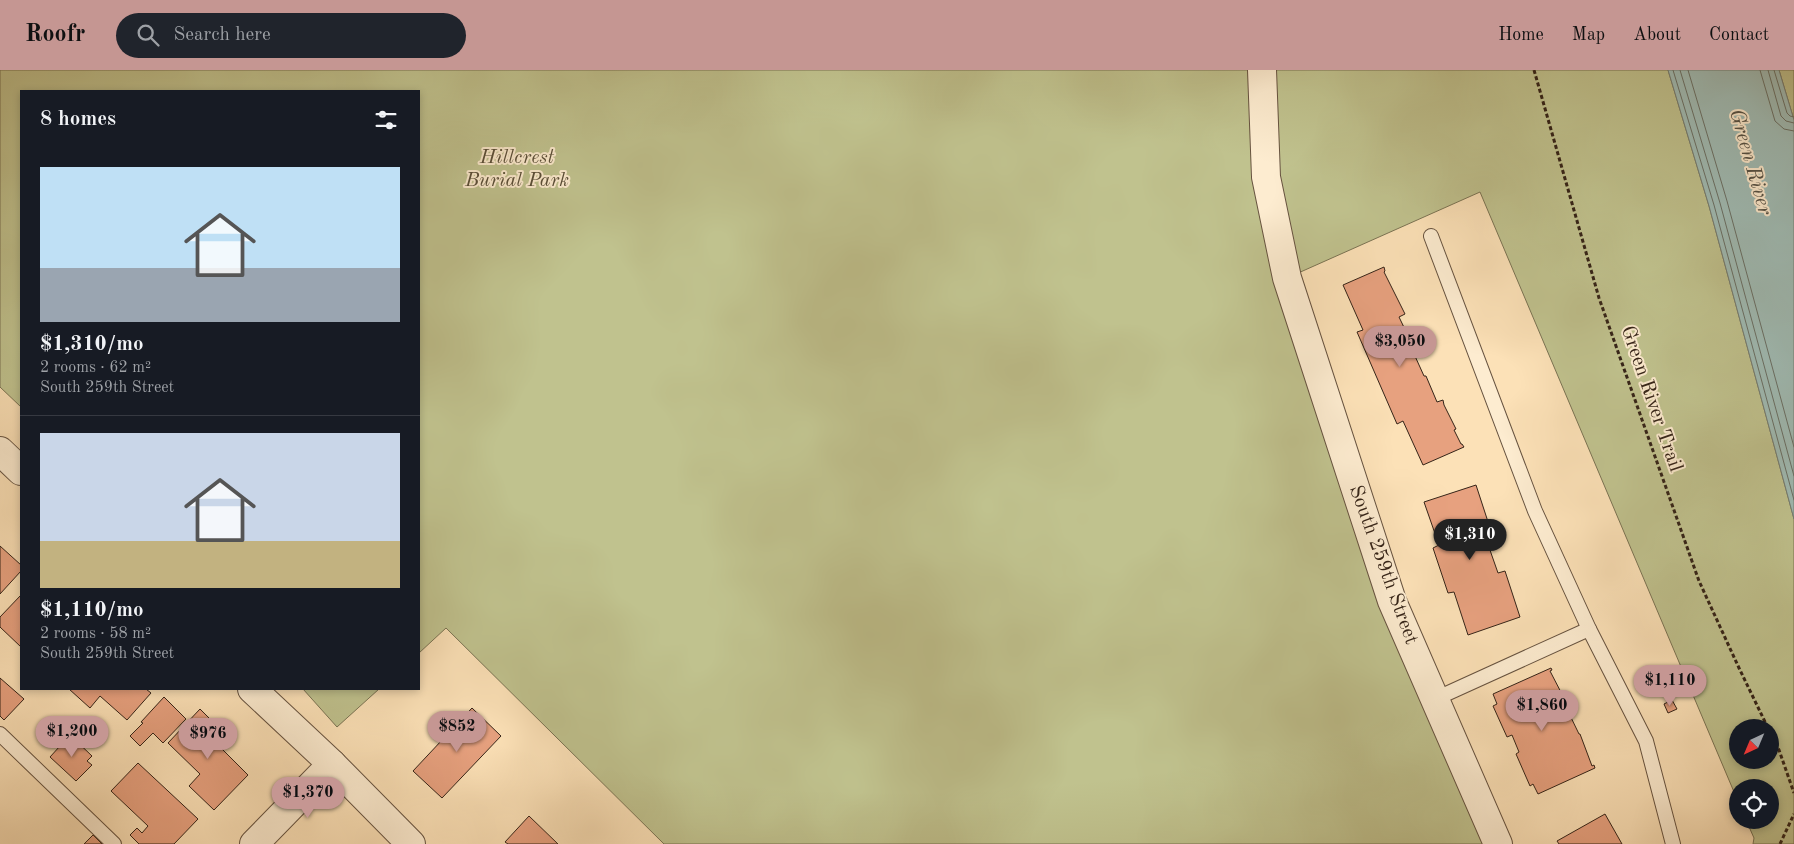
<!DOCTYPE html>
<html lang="en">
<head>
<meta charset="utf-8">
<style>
  body { margin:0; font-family:"Old Standard TT",serif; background:#20242c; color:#f1f3f6; height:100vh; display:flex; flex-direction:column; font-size:19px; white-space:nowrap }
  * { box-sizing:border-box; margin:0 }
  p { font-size:16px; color:#9ea1a6 }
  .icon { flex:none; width:28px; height:28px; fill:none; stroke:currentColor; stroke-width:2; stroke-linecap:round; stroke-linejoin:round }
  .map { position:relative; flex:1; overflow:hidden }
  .details { position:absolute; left:20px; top:20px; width:400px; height:600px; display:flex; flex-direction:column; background:#171b24; border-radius:0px; box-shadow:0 2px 8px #0003 }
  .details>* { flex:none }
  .needle { width:32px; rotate:224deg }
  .tools { position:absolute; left:1729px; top:649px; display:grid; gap:10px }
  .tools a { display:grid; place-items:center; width:50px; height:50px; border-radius:50%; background:#171b24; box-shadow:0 2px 8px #0003; font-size:25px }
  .price { position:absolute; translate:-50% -42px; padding:0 11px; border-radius:18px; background:#c59692; color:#111; font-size:16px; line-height:32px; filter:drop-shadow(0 1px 2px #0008) }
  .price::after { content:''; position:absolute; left:50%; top:30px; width:15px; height:11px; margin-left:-8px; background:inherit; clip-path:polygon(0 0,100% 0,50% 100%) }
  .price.on { background:#222; color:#fff }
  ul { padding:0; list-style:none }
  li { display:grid; align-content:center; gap:10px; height:265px; padding:0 20px }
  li+li { border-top:1px solid #363941 }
  li span { display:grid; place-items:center; height:155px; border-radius:0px; color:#555 }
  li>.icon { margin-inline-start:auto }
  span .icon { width:90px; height:90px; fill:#fffc; stroke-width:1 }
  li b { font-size:21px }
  h2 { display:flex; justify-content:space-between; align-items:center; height:60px; padding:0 20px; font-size:21px }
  header { display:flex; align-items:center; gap:30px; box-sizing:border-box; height:70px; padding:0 25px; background:#c59692; color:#111 }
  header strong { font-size:24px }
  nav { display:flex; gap:28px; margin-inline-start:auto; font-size:18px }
  .search { width:350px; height:45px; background:#20242c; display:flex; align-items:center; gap:12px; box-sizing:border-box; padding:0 18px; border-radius:28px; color:#9ea1a6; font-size:19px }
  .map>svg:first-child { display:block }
</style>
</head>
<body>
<header>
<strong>Roofr</strong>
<div class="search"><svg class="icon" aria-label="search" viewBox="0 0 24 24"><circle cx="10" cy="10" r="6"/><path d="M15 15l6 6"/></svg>Search here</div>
<nav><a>Home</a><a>Map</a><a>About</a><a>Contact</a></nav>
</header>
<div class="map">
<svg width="1794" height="774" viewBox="0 0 1794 774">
  <rect width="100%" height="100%" fill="#fce1b7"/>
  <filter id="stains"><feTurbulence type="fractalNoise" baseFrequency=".004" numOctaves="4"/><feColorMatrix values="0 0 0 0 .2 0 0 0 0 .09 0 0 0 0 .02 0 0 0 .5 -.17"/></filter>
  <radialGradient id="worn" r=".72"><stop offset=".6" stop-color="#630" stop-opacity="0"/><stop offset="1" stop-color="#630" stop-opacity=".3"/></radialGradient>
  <!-- green -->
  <g fill="#c0c28e" stroke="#7a7353" fill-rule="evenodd">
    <path d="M0 0H1668L1709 136 1794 449V774H1753L1754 768 1746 750H1770V718H1738L1737 729 1480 122 1287 208 1489 774H664L446 558 419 583V21H21V337L0 317ZM1738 658H1770V690H1738Z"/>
    <polygon points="1779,0 1794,0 1794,50"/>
    <polygon points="303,619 379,619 337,657"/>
  </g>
  <!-- water -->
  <polygon fill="#a0bcb5" stroke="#757f76" points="1668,0 1779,0 1794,50 1794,449 1709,136"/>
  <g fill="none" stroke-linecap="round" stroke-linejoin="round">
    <!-- shore -->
    <g stroke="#6a7066" stroke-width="1">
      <polyline points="1673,0 1714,135 1794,430"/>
      <polyline points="1680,0 1720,133 1794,406"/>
      <polyline points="1688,0 1727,131 1794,377"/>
      <polyline points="1760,0 1775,51 1784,59 1794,61"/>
      <polyline points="1768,0 1781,46 1786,51 1794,53"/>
      <polyline points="1774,0 1787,43 1790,46 1794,47"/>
    </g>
  </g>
  <!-- building -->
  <g fill="#e7a17f" stroke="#352418">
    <polygon points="1384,197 1385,201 1384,202 1405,244 1399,247 1412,274 1410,275 1424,306 1426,306 1437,332 1443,330 1444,335 1456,359 1454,360 1461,374 1462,374 1464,377 1423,395 1403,351 1397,354 1357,262 1363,260 1343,215"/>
    <polygon points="1476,415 1491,461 1484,463 1498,503 1505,501 1520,547 1468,565 1454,522 1448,523 1433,478 1439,475 1424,432"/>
    <polygon points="0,476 21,495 21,501 0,524"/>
    <polygon points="21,525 21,577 0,557 0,547"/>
    <polygon points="1551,598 1552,600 1550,601 1565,630 1563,631 1579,664 1580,664 1592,696 1594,695 1595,698 1538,724 1533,714 1530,716 1516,684 1519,682 1512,665 1507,667 1493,636 1497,634 1493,624"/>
    <polygon points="0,608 24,629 4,650 0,646"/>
    <polygon points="69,619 146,619 151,623 127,650 100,626 90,638"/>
    <polygon points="164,627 186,649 163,673 153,663 140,676 130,666 143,653 141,652"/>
    <polygon points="1672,630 1677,639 1668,643 1664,634"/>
    <polygon points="472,638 501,666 442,728 413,701"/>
    <polygon points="200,639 222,661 213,670 248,705 214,740 189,716 200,704 168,673"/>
    <polygon points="70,665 92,686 87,691 92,695 76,711 50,687"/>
    <polygon points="138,693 198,749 174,774 139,774 130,765 137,758 142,763 148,756 111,721"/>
    <polygon points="1605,744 1622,774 1559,774 1557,771"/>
    <polygon points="529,746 558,774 508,774 505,772"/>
    <polygon points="93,765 102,774 84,774"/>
  </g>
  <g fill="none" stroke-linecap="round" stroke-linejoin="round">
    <defs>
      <g id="service">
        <polyline points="1431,166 1535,441 1589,559 1646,671 1673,774"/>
        <polyline points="1435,629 1589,559"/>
        <polyline points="0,664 114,774"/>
      </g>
      <g id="minor">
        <polyline points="0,381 21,401"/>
        <polyline points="252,619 332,694 411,774"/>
        <polyline points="254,774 332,694"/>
      </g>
      <polyline id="tertiary" points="1262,0 1266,107 1287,208 1392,531 1498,774"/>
    </defs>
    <!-- service casing -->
    <use href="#service" stroke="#675340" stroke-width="16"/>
    <!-- minor casing -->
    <use href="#minor" stroke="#675340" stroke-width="30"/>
    <!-- tertiary casing -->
    <use href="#tertiary" stroke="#675340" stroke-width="30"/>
    <!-- path -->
    <g stroke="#352418" stroke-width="3" stroke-dasharray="4 2.5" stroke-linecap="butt">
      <polyline points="1534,0 1599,228 1699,511 1739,598 1768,658"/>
      <polyline points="1770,661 1779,680 1794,723"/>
      <polyline points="1780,774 1794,744"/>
    </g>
    <!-- service -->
    <use href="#service" stroke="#fdecd0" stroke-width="14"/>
    <!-- minor -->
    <use href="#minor" stroke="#fdecd0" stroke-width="28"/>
    <!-- tertiary -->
    <use href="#tertiary" stroke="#fdecd0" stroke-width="28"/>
  </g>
  <g text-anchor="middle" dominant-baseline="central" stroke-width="4" stroke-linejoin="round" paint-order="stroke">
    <!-- park labels -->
    <g font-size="20" font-style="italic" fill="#584c36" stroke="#fdecd0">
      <text x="517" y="88">Hillcrest<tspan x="517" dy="23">Burial Park</tspan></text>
    </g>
    <!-- street labels -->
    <g font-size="20" fill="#352418" stroke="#fdecd0">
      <text transform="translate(1651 329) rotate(71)">Green River Trail</text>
      <text transform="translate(1383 495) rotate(70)">South 259th Street</text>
    </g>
    <!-- water labels -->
    <g font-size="21" font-style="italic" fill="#555247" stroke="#fdecd0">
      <text transform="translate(1750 92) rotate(74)">Green River</text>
    </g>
  </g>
  <rect width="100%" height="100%" filter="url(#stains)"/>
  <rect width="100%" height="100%" fill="url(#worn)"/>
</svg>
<div class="tools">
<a><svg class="needle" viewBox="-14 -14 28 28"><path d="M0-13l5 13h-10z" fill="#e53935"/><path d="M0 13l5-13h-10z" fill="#9ea1a6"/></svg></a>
<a><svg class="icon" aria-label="locate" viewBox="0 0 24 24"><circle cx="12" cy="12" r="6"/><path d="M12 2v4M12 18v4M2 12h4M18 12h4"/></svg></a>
</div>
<b class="price" style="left:1400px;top:298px">$3,050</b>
<b class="price on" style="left:1470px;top:491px">$1,310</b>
<b class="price" style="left:1670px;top:637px">$1,110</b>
<b class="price" style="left:1542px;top:662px">$1,860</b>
<b class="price" style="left:457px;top:683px">$852</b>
<b class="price" style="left:72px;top:688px">$1,200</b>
<b class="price" style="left:208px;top:690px">$976</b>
<b class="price" style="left:308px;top:749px">$1,370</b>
<section class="details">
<h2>8 homes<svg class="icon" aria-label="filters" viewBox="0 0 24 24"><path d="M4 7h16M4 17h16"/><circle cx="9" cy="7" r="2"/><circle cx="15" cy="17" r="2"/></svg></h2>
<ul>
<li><span style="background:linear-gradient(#bfe0f5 65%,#9aa5b1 0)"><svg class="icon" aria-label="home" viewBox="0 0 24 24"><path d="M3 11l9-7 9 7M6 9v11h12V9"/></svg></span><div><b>$1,310/mo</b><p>2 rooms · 62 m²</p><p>South 259th Street</p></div></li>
<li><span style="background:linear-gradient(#c9d6e8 70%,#c2b280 0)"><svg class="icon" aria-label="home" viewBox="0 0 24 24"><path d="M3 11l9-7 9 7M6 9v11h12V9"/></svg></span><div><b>$1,110/mo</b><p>2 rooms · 58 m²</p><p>South 259th Street</p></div></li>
</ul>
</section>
</div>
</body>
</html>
